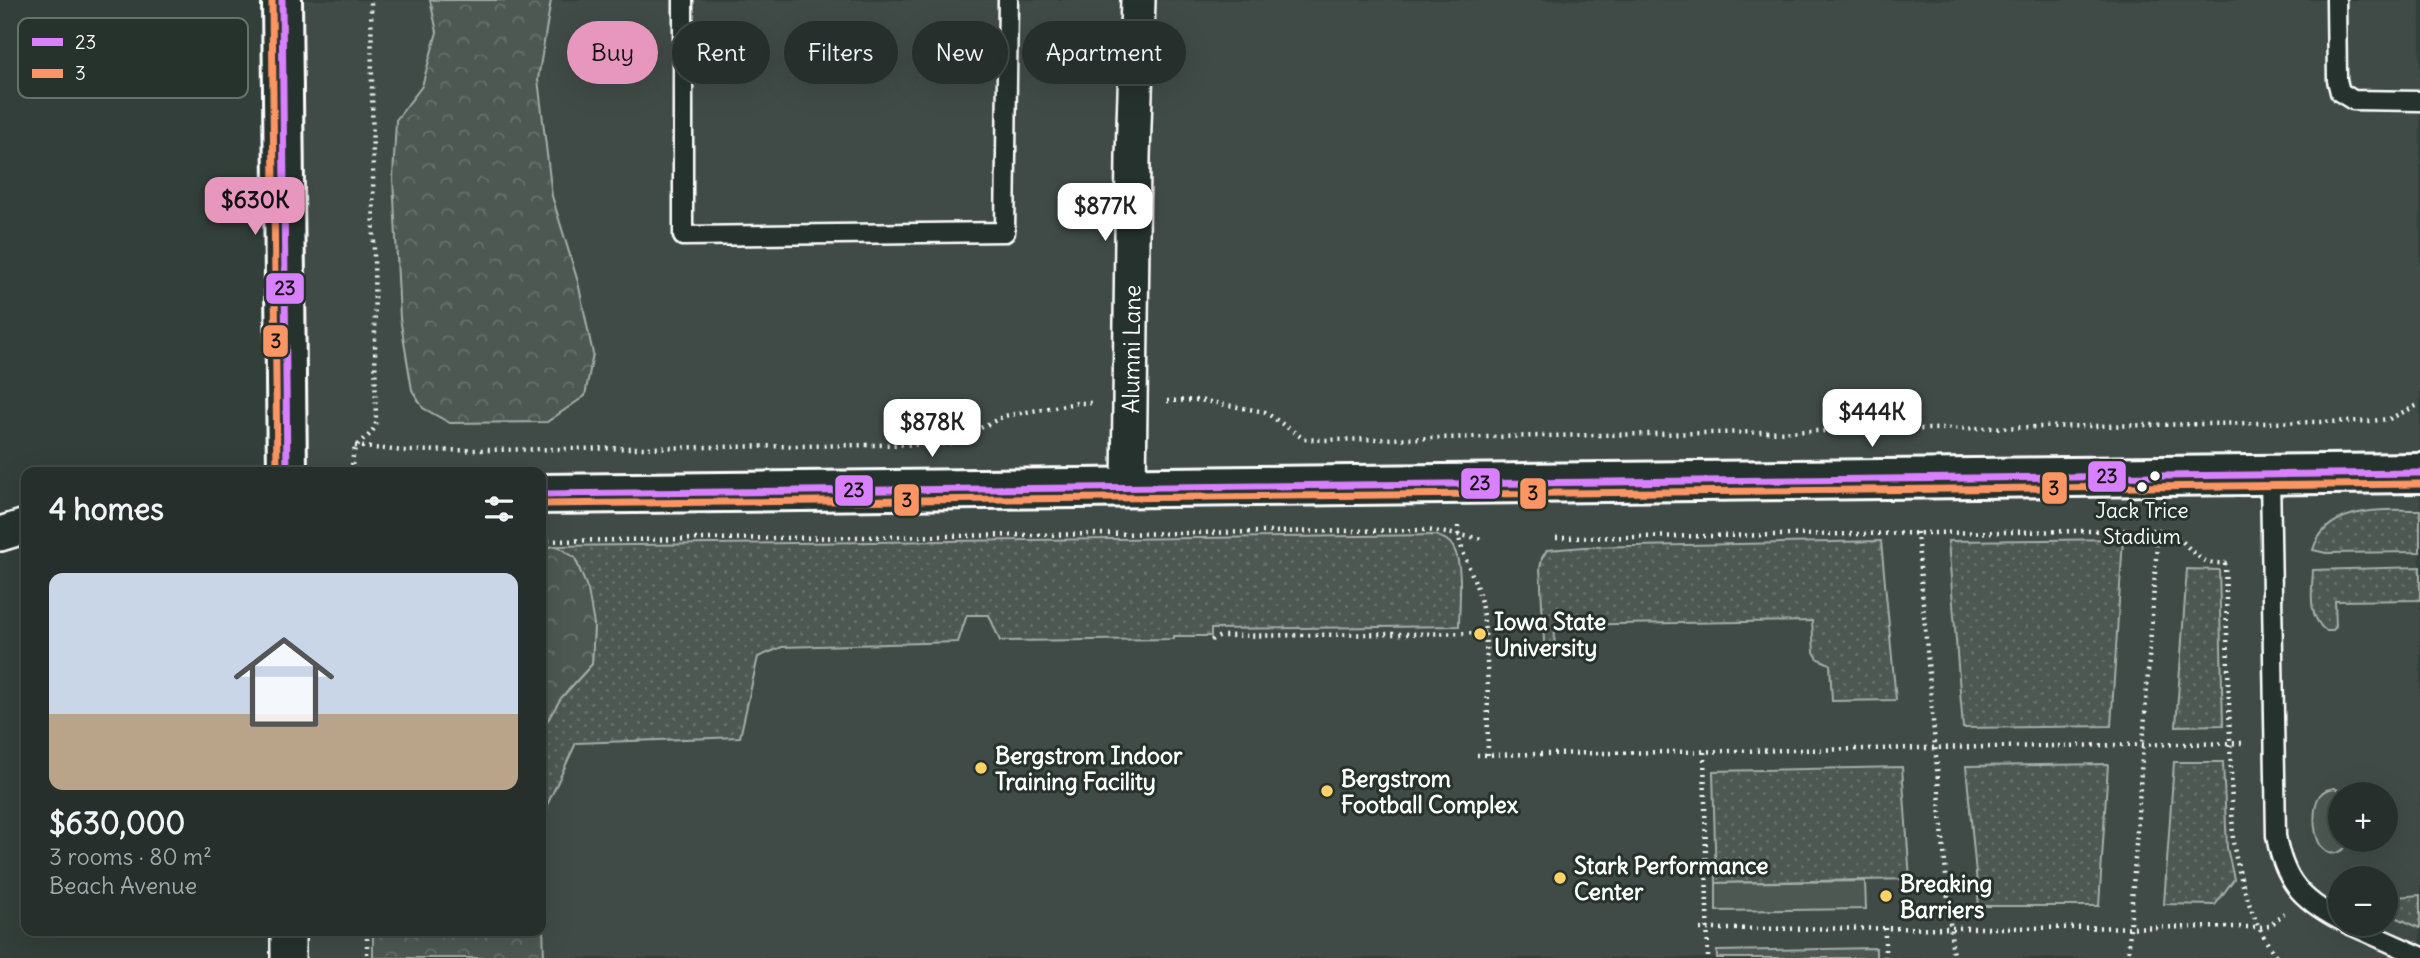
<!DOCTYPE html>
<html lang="en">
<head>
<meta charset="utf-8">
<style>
  body { margin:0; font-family:Delius,sans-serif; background:#323b38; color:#f1f3f6; height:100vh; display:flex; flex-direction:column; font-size:26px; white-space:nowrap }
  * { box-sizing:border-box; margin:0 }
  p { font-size:23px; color:#a4a9a9 }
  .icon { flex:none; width:38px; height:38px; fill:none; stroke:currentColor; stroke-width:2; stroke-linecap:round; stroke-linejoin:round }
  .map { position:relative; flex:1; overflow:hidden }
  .drawer { position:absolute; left:21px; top:467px; width:525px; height:469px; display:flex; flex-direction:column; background:#262f2c; border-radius:14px; box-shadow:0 7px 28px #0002,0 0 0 2px #424a48 }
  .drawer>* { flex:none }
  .guide { position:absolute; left:567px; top:21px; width:665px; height:63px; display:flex; gap:14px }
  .buttons { position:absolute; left:2328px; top:782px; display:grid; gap:14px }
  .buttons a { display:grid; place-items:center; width:70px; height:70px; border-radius:50%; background:#262f2c; box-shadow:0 7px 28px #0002,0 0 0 2px #424a48; font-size:35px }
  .price { position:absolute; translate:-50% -60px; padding:0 16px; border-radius:14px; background:#fff; color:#222; font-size:23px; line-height:46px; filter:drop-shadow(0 2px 4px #0008) }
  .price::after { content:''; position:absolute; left:50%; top:42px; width:21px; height:16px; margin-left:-10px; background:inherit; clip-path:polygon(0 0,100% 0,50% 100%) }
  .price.selected { background:#e797bd; color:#111 }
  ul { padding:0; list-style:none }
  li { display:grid; align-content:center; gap:14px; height:371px; padding:0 28px }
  li span { display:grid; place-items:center; height:217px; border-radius:14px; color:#555 }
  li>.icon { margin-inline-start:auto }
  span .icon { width:126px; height:126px; fill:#fffc; stroke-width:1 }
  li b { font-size:30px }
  h2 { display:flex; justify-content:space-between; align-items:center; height:84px; padding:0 28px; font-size:30px }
  .chip { padding:0 24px; border-radius:32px; background:#262f2c; box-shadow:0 7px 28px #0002,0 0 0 2px #424a48; font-size:24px; line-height:63px }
  .chip.selected { background:#e797bd; color:#111 }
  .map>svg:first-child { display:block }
</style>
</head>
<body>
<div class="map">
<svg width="2420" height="958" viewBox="0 0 2420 958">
  <defs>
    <pattern id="grass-dots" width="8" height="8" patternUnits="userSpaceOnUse" patternTransform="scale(1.75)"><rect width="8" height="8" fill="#4d5853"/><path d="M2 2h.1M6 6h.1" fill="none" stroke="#68716d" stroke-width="1.8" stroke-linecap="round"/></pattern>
    <pattern id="forest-crowns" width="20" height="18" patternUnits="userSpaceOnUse" patternTransform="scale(1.75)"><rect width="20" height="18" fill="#4d5853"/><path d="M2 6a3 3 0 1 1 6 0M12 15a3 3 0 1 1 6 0" fill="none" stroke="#68716d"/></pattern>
  </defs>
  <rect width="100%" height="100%" fill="#333f3a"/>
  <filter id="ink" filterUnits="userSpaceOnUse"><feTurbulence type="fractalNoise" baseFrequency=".0143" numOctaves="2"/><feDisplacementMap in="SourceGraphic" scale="14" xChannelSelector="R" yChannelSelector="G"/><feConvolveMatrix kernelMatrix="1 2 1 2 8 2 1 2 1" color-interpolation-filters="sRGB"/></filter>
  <g filter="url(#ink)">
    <!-- built -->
    <path fill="#404c47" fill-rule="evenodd" d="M283 0H2420V958H288V931H541V472H287ZM2340 794H2385V840H2340ZM2340 878H2385V924H2340Z"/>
    <!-- grass -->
    <g fill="url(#grass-dots)" stroke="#a6aca9" stroke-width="2">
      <path d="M2420 510V552L2326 553 2313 550C2326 505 2383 510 2420 510Z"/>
      <path d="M1435 535C1443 538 1449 540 1453 547 1464 565 1459 605 1459 626L1211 629V636H1174V639L1000 641 989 615H967L958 642 782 647 758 657 740 737 576 743 548 803 542 859 541 731 561 698 592 664 594 625 575 558 557 546Z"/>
      <polygon points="2123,539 2111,726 1963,728 1948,541"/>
      <polygon points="1881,541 1896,700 1832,701 1830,664 1818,659 1814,652 1812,621 1555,625 1554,659 1545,659 1540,568 1542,558 1547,550 1585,547"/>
      <path d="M2420 567V600L2335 601 2336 627 2332 631H2326C2307 616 2312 591 2313 570Z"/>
      <polygon points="2187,569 2219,570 2223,725 2176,726"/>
      <polygon points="2174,762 2223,762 2227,848 2234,879 2215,905 2164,904"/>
      <polygon points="2108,764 2099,906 1979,906 1966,766"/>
      <polygon points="1902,767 1910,879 1716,883 1713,771"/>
      <polygon points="2420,895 2420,928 2393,916 2390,906 2396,897"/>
    </g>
    <!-- forest -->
    <g fill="url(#forest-crowns)" stroke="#a6aca9" stroke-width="2">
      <polygon points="430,0 551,0 538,79 552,196 578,282 593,354 585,396 547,422 450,423 423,408 412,390 400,318 393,178 396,120 422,86 437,32"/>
      <polygon points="557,546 575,558 588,590 594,625 592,664 561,698 541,731 541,548"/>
      <polygon points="541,855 544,958 373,958 373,931 541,931"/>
    </g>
    <!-- garden -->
    <g fill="#4d5853" stroke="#a6aca9" stroke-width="2">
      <path d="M2335 788 2343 794H2340V840H2345V848C2315 872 2308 811 2320 795 2324 790 2328 789 2335 788Z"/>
      <polygon points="1865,881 1866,909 1716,911 1716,883"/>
      <polygon points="1876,948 1876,958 1717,958 1717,951"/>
    </g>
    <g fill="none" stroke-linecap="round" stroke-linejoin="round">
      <defs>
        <g id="service">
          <polyline points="683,0 683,236 1005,232 1008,0"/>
          <polyline points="2336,0 2337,80 2340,92 2353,100 2420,101"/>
          <path d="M2270 475 2276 836C2284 880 2300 899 2340 920"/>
          <polyline points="2348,924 2420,956"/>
        </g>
        <g id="minor">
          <path id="s1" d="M1129 487 1133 157 1138 0"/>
          <polyline points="0,534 26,526"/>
          <polyline points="288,931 288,958"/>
        </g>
        <g id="tertiary">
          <polyline points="282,0 287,472"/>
          <polyline points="541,494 2420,473"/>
        </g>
      </defs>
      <!-- service casing -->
      <use href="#service" stroke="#fff" stroke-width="23"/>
      <!-- minor casing -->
      <use href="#minor" stroke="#fff" stroke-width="38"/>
      <!-- tertiary casing -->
      <use href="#tertiary" stroke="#fff" stroke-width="44"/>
      <!-- path -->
      <g stroke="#fff" stroke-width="4.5" stroke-dasharray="2 5" stroke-linecap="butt">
        <polyline points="1167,401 1199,400 1265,412 1304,439 1323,440 2370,421 2389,419 2420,404"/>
        <polyline points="355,446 403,451 949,444 1004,416 1077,403 1095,403"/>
        <path d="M352 472C352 434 363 449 376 425L371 0"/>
        <path d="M1458 526C1458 552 1476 575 1481 603 1490 653 1487 705 1488 755"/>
        <polyline points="1917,532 1953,958"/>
        <path d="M1556 538 2158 530C2185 534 2185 551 2206 561 2213 564 2222 563 2230 563"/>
        <polyline points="541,541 1427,530 1484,539"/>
        <path d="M2225 563 2233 842C2239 878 2254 929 2278 958"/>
        <polyline points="1211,640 1221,636 1485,633"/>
        <polyline points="1704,752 1708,958"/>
        <polyline points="1477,755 2245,743"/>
        <polyline points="1885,928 1885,958"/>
        <polyline points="1700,929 2260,927 2270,926 2284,913"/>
        <polyline points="367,931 367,958"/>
        <polyline points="2128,958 2158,530"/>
      </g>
      <!-- service -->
      <use href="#service" stroke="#26332d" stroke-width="18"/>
      <!-- minor -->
      <use href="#minor" stroke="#26332d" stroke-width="33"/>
      <!-- tertiary -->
      <use href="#tertiary" stroke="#26332d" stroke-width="38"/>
      <defs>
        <g id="bus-1">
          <polyline points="282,0 287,472"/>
          <polyline points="541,494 2420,473"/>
        </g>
        <g id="bus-2">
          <polyline points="272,0 277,472"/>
          <polyline points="541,504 2420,484"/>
        </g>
      </defs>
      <!-- bus-1 casing -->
      <use href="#bus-1" stroke="#26332d" stroke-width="12"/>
      <!-- bus-2 casing -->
      <use href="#bus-2" stroke="#26332d" stroke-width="12"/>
      <!-- bus-1 -->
      <use href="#bus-1" stroke="#d880ff" stroke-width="7"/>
      <!-- bus-2 -->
      <use href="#bus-2" stroke="#fb9564" stroke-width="7"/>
    </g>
  </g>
  <!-- markers -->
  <g fill="#fff" stroke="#26332d" stroke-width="2.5">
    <circle cx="2155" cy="476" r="6"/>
    <circle cx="2142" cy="487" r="6"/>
  </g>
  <g fill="#ffd166" stroke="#26332d" stroke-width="2.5">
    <circle cx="1480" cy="634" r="7"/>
    <circle cx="981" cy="768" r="7"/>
    <circle cx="1327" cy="791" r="7"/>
    <circle cx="1560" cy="878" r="7"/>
    <circle cx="1886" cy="896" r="7"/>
  </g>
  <g text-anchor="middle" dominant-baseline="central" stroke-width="6" stroke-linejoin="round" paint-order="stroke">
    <!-- bus labels -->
    <g font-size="21" fill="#fff" stroke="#26332d">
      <text x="2142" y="510">Jack Trice<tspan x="2142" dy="26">Stadium</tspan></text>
    </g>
    <!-- street labels -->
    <g font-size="23" fill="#fff" stroke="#26332d">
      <text stroke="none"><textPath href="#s1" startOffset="138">Alumni Lane</textPath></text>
    </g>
    <!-- poi labels -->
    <g font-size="23" font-weight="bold" fill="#fff" stroke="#26332d" text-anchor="start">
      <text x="1494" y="621">Iowa State<tspan x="1494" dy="26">University</tspan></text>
      <text x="995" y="755">Bergstrom Indoor<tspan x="995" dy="26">Training Facility</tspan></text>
      <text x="1341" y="778">Bergstrom<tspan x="1341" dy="26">Football Complex</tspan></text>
      <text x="1574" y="865">Stark Performance<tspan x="1574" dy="26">Center</tspan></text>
      <text x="1900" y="883">Breaking<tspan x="1900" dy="26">Barriers</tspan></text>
    </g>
  </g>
  <!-- legend -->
  <rect x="18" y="18" width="230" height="80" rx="10" fill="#26332d" stroke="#67706c" stroke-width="2"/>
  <rect x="32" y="38" width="31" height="8" fill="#d880ff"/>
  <rect x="32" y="69" width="31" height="9" fill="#fb9564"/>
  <g font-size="19" fill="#fff">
    <text x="75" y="49">23</text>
    <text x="75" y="80">3</text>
  </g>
  <g stroke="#26332d" stroke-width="2.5">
    <rect x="265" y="272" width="40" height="33" rx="7" fill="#d880ff"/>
    <rect x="262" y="324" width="27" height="34" rx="7" fill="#fb9564"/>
    <rect x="2087" y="460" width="40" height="33" rx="7" fill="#d880ff"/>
    <rect x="1460" y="467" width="41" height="33" rx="7" fill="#d880ff"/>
    <rect x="2041" y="471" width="27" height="34" rx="7" fill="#fb9564"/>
    <rect x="834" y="474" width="40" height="33" rx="7" fill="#d880ff"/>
    <rect x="1519" y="477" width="28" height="33" rx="7" fill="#fb9564"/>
    <rect x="893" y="483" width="27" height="34" rx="7" fill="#fb9564"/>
  </g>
  <g font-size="19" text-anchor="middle" font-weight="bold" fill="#111">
    <text x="285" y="295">23</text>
    <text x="276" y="348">3</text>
    <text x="2107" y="483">23</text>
    <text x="1480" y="490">23</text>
    <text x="2054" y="495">3</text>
    <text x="854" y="497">23</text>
    <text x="1533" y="500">3</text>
    <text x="907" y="507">3</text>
  </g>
</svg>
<div class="buttons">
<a>+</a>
<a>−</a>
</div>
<b class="price selected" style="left:255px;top:237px">$630K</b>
<b class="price" style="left:1105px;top:243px">$877K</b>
<b class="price" style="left:1872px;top:449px">$444K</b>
<b class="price" style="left:932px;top:459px">$878K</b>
<div class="guide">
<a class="chip selected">Buy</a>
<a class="chip">Rent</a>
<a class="chip">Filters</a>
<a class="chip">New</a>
<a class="chip">Apartment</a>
</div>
<section class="drawer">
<h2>4 homes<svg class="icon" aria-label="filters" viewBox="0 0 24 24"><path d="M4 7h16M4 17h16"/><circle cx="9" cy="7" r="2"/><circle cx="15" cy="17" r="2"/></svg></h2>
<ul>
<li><span style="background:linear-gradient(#c9d6e8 65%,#b9a48a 0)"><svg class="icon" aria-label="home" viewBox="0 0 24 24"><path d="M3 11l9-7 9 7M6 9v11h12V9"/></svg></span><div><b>$630,000</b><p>3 rooms · 80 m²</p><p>Beach Avenue</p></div></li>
</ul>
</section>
</div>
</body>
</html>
